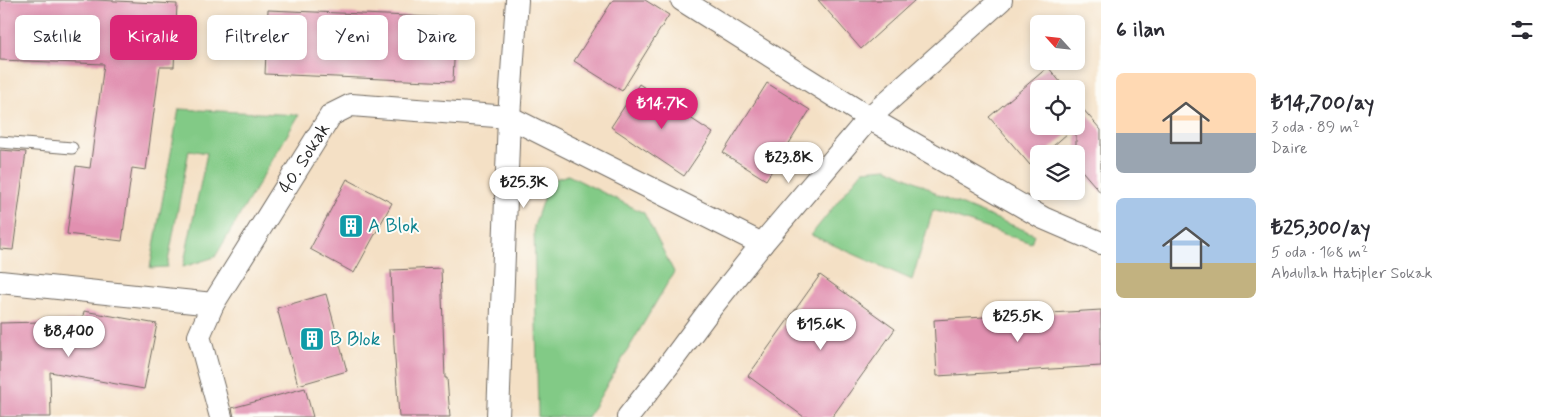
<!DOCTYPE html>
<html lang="tr">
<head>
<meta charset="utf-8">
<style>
  body { margin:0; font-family:Mynerve,sans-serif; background:#f2f2f3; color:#2b2b33; height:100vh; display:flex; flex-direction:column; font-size:19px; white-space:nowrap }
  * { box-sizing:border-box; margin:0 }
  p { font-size:16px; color:#7c7c81 }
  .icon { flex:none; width:28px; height:28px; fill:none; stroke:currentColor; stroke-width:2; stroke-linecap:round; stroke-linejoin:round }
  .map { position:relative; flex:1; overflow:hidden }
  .panel { display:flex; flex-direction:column; background:#fff; width:450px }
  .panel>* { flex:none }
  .hud { position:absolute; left:15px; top:15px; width:475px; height:45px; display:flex; gap:10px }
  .needle { width:32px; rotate:297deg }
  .controls { position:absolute; left:1030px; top:15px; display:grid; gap:10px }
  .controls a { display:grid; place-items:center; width:55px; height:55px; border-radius:8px; background:#fff; box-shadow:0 2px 8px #0003; font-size:25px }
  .price { position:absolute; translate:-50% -42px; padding:0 11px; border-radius:18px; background:#fff; color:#222; font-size:16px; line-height:32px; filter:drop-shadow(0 1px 2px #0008) }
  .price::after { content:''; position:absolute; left:50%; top:30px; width:15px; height:11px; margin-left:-8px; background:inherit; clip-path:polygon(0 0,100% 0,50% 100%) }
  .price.current { background:#db2777; color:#fff }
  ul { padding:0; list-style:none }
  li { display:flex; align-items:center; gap:15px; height:125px; padding:0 15px }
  li span { display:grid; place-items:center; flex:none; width:140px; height:100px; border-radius:8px; color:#555 }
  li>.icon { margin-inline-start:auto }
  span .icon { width:60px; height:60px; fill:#fffc; stroke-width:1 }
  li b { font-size:21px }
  h2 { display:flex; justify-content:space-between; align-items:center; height:60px; padding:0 15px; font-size:21px }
  .pill { padding:0 18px; border-radius:8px; background:#fff; box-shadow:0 2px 8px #0003; font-size:18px; line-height:45px }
  .pill.current { background:#db2777; color:#fff }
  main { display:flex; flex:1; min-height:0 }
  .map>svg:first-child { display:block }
</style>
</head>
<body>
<main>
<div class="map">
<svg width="1101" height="417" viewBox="0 0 1101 417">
  <rect width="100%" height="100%" fill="#fdfcf7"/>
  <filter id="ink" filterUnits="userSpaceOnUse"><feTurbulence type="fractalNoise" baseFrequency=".02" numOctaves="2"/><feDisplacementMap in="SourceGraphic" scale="10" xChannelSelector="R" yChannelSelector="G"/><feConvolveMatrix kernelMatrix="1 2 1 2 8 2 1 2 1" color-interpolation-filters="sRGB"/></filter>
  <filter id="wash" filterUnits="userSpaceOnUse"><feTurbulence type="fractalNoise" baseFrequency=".0096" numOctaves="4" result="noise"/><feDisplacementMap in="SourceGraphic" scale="20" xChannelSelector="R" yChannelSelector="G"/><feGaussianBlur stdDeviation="1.12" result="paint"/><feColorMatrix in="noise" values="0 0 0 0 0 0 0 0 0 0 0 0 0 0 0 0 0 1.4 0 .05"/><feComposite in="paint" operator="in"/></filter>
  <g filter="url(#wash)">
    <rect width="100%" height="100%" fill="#f4e0c5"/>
    <!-- green -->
    <g fill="#82ca86" stroke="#567a58">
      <polygon points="179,109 299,115 215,257 183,267 207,153 189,150 167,267 150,268"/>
      <polygon points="887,168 927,187 938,195 1034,234 1031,243 933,210 912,280 811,235 863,170"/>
      <polygon points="568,175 644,213 674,272 588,417 538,417 534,226 549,181"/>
    </g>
    <g id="blocks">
      <!-- building -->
      <g fill="#e190b0">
        <polygon points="0,0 96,0 177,4 174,67 160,67 146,170 132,168 122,241 67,234 76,166 90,168 104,64 0,60"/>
        <polygon points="613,0 645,0 669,15 622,91 574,61"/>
        <polygon points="818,0 915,0 861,49"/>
        <polygon points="268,10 456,18 453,82 265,74"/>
        <polygon points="1048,67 1066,89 1039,89 1039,126 1076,126 1044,154 1039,154 1039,158 1030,165 989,117"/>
        <polygon points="767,83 810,110 766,180 723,153"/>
        <polygon points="639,84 713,133 684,176 611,127"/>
        <polygon points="1076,101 1101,130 1101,193 1076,164"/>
        <polygon points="0,150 26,152 13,250 0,249"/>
        <polygon points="347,179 392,203 354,273 310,249"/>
        <polygon points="441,268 445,378 447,378 450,417 399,417 394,345 391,270"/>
        <polygon points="820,275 895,329 832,417 804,417 748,376"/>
        <polygon points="326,294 347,371 298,385 277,308"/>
        <polygon points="1101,310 1101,366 937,376 934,320"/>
        <polygon points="84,311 157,324 144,389 50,372 51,417 0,417 0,323 82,321"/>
        <polygon points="305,388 313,417 234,417 232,408"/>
      </g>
    </g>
  </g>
  <g filter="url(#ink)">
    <use href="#blocks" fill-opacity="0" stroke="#716a61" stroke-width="1"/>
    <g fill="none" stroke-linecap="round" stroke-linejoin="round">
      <defs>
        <polyline id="service" points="0,142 72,148"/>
        <g id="minor">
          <polyline points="682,0 869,118 1043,218 1101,243"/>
          <polyline points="0,282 213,304 199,336 221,417"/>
          <path id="s1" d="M213 304 331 115 351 105 509 117 762 244"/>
          <polyline points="498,417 509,117 517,0"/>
          <polyline points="628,417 668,366 711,308 762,244 869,118 1001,0"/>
        </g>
      </defs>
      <!-- service casing -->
      <use href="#service" stroke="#716a61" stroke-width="13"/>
      <!-- minor casing -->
      <use href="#minor" stroke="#716a61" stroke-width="24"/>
      <!-- service -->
      <use href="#service" stroke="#fff" stroke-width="11"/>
      <!-- minor -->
      <use href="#minor" stroke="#fff" stroke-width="22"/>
    </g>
  </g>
  <!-- icons -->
  <defs>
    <symbol id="building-square" viewBox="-11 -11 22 22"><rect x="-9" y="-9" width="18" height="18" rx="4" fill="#0f9aa8" stroke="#fdfcf7"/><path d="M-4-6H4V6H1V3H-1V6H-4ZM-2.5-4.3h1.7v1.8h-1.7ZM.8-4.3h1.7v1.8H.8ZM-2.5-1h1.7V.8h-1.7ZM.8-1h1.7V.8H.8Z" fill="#fff"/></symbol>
  </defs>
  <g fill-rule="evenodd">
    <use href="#building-square" x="337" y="212" width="28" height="28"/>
    <use href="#building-square" x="298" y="325" width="28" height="28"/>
  </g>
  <g text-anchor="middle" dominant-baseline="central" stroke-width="4" stroke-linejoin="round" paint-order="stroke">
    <!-- street labels -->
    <g font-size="19" fill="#2b2b2b" stroke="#fdfcf7">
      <text stroke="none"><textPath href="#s1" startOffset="172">40. Sokak</textPath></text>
    </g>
    <!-- culture labels -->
    <g font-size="19" fill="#0d838f" stroke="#fdfcf7" text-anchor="start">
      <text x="368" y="226">A Blok</text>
      <text x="330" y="339">B Blok</text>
    </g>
  </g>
</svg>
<div class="controls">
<a><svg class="needle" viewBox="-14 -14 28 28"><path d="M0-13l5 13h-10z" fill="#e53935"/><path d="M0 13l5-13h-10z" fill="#7c7c81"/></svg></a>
<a><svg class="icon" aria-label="locate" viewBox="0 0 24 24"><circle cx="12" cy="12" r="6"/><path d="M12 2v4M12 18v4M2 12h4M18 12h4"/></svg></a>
<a><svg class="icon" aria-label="layers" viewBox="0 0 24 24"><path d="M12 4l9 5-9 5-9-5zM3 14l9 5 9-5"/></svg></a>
</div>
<b class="price current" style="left:662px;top:130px">₺14.7K</b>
<b class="price" style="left:789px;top:184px">₺23.8K</b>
<b class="price" style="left:524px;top:209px">₺25.3K</b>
<b class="price" style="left:1018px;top:343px">₺25.5K</b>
<b class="price" style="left:821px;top:351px">₺15.6K</b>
<b class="price" style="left:69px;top:358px">₺8,400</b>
<div class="hud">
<a class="pill">Satılık</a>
<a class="pill current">Kiralık</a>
<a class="pill">Filtreler</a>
<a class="pill">Yeni</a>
<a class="pill">Daire</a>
</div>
</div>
<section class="panel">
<h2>6 ilan<svg class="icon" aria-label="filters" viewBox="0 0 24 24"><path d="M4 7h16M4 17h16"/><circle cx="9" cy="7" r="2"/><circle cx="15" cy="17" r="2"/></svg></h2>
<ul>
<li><span style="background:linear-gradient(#ffd9b3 60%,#9aa5b1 0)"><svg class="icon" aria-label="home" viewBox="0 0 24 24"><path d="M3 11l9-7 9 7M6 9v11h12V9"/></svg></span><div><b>₺14,700/ay</b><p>3 oda · 89 m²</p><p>Daire</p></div></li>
<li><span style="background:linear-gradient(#a9c7e8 65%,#c2b280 0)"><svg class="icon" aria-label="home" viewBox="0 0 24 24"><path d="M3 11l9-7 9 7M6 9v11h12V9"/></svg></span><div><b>₺25,300/ay</b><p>5 oda · 168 m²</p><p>Abdullah Hatipler Sokak</p></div></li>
</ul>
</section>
</main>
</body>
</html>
